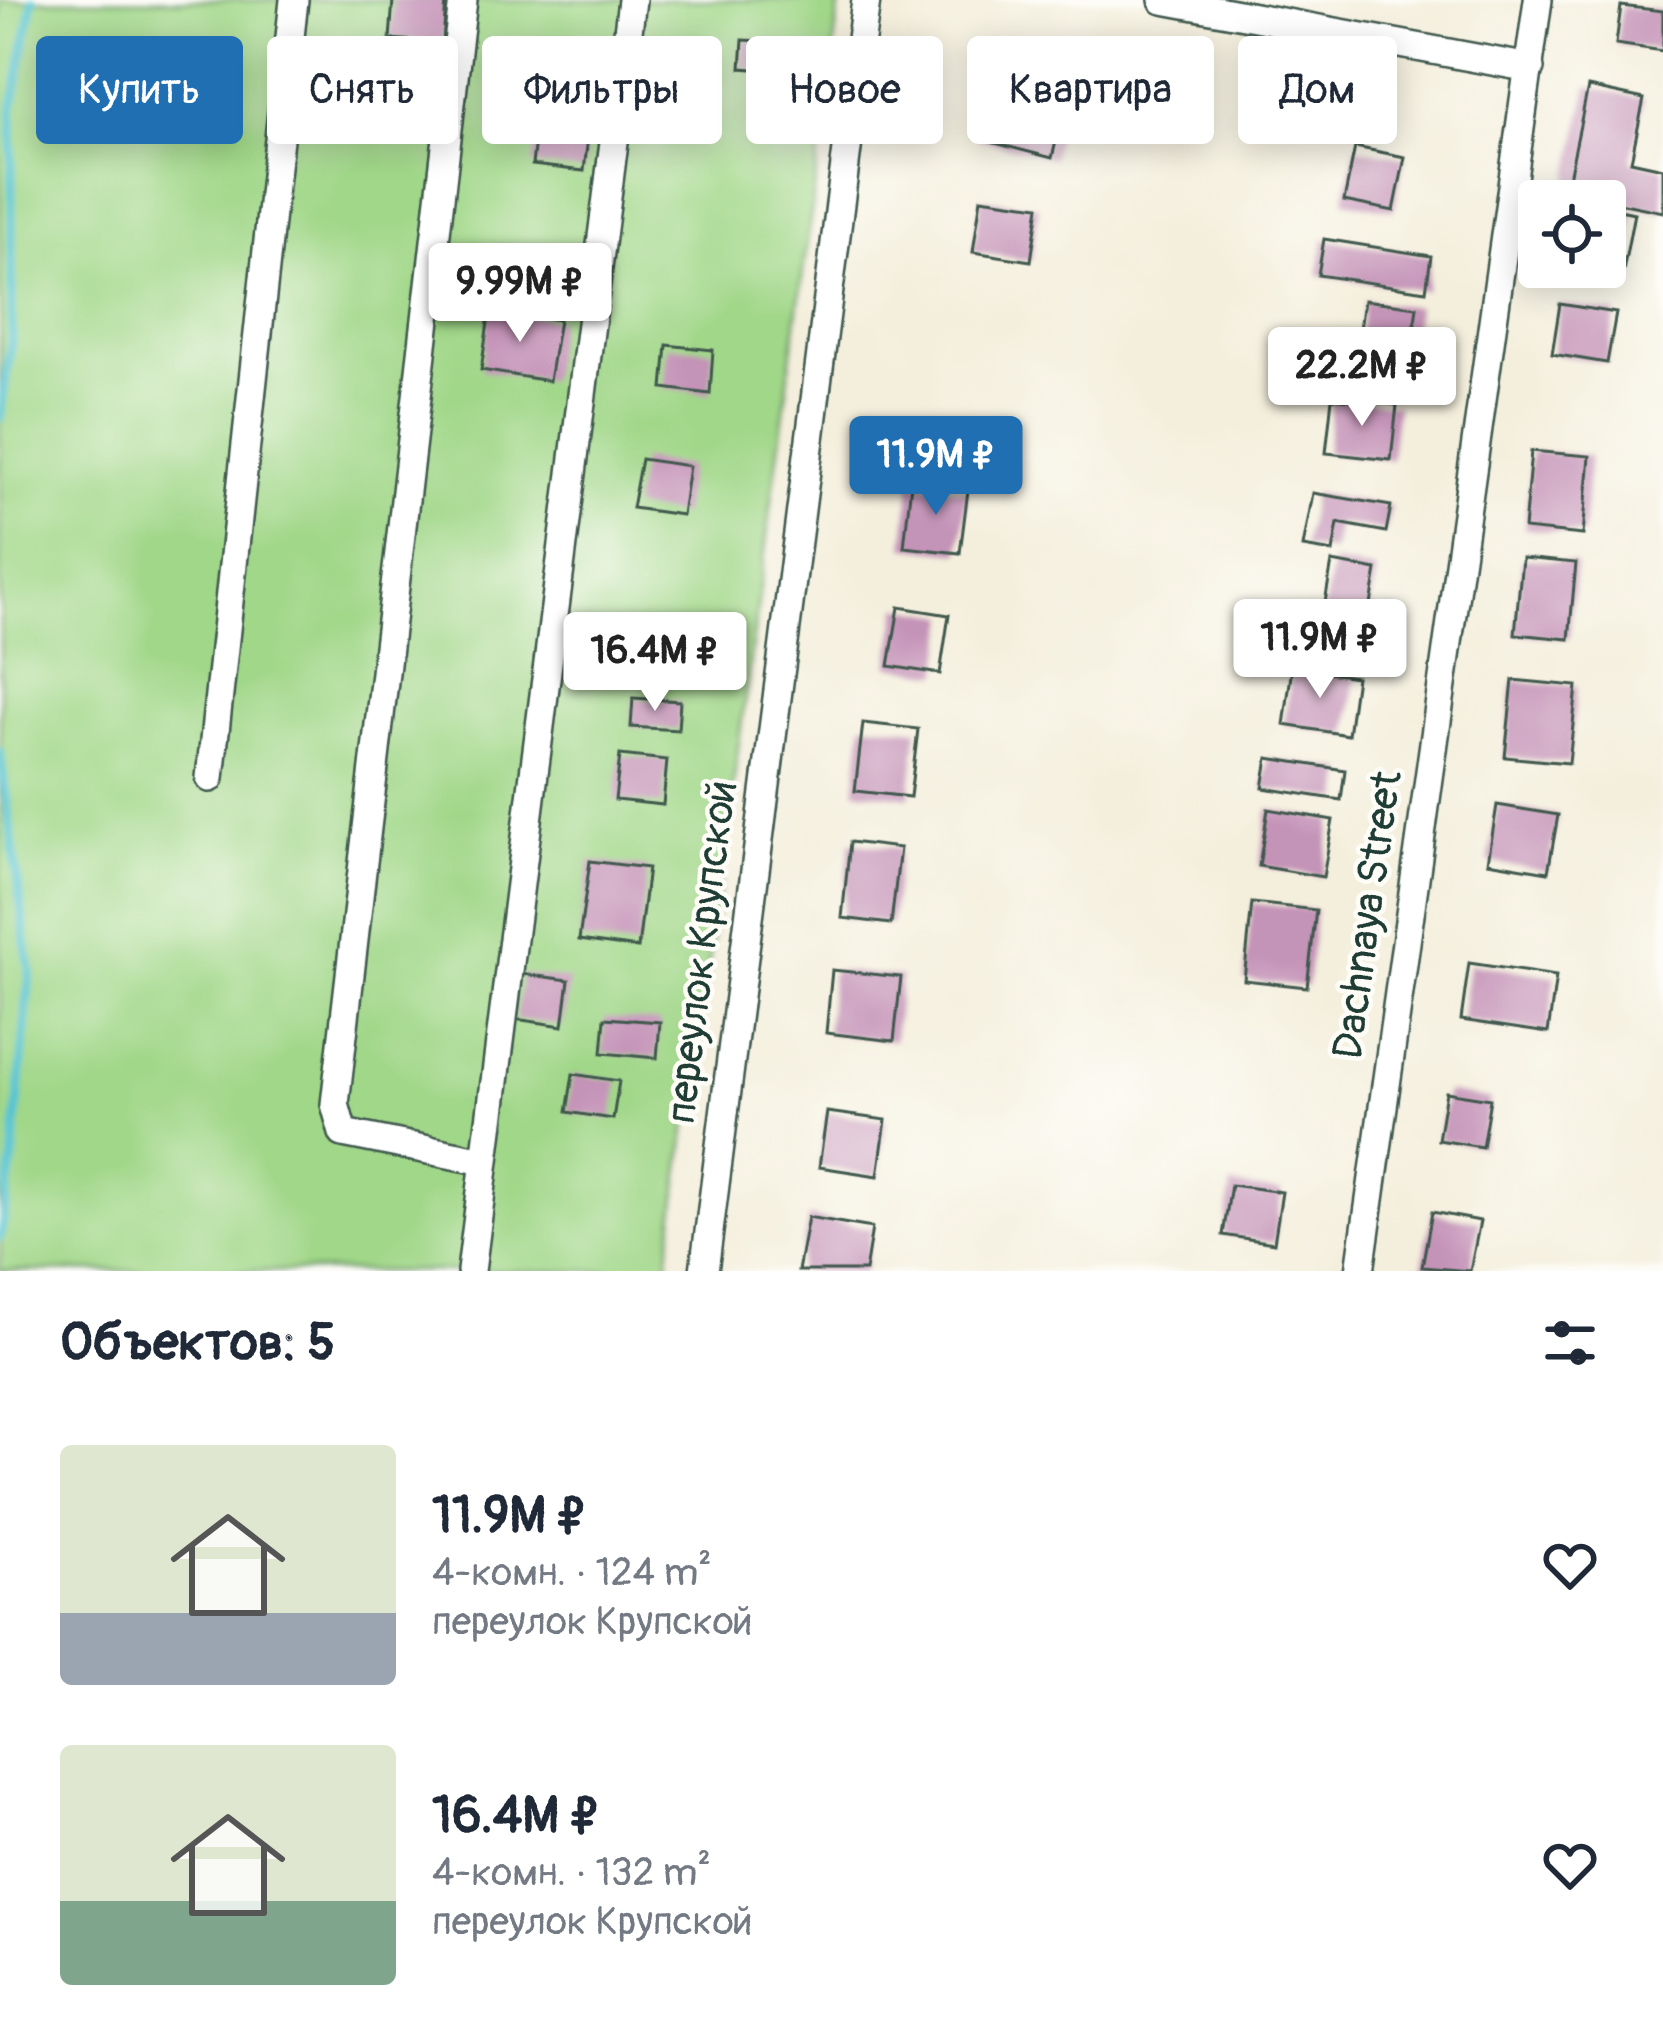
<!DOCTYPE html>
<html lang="ru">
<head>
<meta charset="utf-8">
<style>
  body { margin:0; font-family:Pangolin,sans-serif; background:#f6f6f7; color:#1f2937; height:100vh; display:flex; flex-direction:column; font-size:45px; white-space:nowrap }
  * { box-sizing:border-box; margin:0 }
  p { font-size:39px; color:#747a83 }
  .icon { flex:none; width:66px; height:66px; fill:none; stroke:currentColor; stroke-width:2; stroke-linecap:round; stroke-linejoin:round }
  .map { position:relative; height:1271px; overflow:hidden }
  .side { display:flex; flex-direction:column; background:#fff; flex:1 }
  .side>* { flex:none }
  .guide { position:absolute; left:36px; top:36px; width:1593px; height:108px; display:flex; gap:24px }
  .controls { position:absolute; left:1518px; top:180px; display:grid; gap:24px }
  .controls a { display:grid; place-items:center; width:108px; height:108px; border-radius:12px; background:#fff; box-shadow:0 6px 30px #0003; font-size:60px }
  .price { position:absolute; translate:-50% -102px; padding:0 27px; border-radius:12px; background:#fff; color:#222; font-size:39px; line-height:78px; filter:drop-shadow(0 3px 6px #0008) }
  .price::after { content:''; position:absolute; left:50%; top:72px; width:36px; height:27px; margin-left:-18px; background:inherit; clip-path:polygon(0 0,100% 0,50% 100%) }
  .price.current { background:#1f6fb2; color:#fff }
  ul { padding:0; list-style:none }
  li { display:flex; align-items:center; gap:36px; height:300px; padding:0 60px }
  li span { display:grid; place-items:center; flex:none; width:336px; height:240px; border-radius:12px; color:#555 }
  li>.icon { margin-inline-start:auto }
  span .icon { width:144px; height:144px; fill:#fffc; stroke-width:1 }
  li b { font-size:51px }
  h2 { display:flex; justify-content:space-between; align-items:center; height:144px; padding:0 60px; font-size:51px }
  .chip { padding:0 42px; border-radius:12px; background:#fff; box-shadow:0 6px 30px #0003; font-size:42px; line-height:108px }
  .chip.current { background:#1f6fb2; color:#fff }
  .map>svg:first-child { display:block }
</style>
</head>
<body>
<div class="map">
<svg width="1663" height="1271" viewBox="0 0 1663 1271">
  <rect width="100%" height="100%" fill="#fdfcf7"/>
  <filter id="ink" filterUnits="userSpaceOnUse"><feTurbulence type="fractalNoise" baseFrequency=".00833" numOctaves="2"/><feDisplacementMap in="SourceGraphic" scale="24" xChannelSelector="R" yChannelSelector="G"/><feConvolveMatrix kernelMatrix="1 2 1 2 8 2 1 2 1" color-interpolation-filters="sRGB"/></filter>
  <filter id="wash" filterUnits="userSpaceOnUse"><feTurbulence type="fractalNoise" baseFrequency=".004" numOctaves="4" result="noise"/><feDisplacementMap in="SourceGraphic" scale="48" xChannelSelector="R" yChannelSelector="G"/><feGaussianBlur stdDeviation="2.7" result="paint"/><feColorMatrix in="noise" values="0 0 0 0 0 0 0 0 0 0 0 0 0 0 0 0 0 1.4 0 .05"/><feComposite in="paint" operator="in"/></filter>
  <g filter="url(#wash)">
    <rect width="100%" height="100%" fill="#f4efdd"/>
    <!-- green -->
    <polygon fill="#a0d788" stroke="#608a5e" stroke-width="3" points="0,0 840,0 667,1271 0,1271"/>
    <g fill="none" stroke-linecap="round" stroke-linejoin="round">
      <!-- stream -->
      <g stroke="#59c5d2" stroke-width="9">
        <polyline points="0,418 12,334 12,112 33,0"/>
        <polyline points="0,752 30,971 13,1159 0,1237"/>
      </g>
    </g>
    <g id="blocks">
      <!-- building -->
      <g fill="#c493b8">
        <polygon points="393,0 446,0 443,43 390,39"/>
        <polygon points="1621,6 1663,11 1663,51 1616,44"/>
        <polygon points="743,40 781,42 779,71 741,68"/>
        <polygon points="991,73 1068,92 1052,158 975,138"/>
        <polygon points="1588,87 1644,99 1631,161 1663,168 1663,212 1566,192"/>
        <polygon points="537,122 589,128 584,171 532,165"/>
        <polygon points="1355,147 1405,157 1394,211 1344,201"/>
        <polygon points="981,198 1039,206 1031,261 973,252"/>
        <polygon points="1605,207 1634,213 1621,282 1552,269 1605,267"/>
        <polygon points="1324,239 1431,256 1426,291 1318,275"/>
        <polygon points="1364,300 1417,307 1410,358 1357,351"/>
        <polygon points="1560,304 1616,313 1607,363 1552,354"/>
        <polygon points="490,309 559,320 549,381 481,370"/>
        <polygon points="667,345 713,350 710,394 663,388"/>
        <polygon points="1332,398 1397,405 1391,460 1326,453"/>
        <polygon points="1531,451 1590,456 1583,535 1524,529"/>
        <polygon points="641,459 689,466 682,515 632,508"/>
        <polygon points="911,483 968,490 960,553 904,547"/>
        <polygon points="1313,493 1391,506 1386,532 1338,523 1333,552 1303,547"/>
        <polygon points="1522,558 1576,563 1569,639 1515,634"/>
        <polygon points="1332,562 1377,570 1364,645 1319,637"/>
        <polygon points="899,607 949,615 940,674 889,666"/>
        <polygon points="672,633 718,637 716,662 671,659"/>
        <polygon points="1292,668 1356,677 1348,735 1284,725"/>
        <polygon points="1513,680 1577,686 1569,763 1505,757"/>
        <polygon points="633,698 680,701 678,730 631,727"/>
        <polygon points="863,723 918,729 910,797 855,791"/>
        <polygon points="620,755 667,760 663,805 615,800"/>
        <polygon points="1268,758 1345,770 1341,800 1263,788"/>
        <polygon points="1497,805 1558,815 1548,872 1488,862"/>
        <polygon points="1268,809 1333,820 1323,877 1259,866"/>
        <polygon points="850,842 900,848 891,924 842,918"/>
        <polygon points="590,861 648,868 638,948 579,940"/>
        <polygon points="1252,903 1316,910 1307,987 1244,980"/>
        <polygon points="1469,963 1556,976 1548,1033 1461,1020"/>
        <polygon points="832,970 901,977 894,1041 826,1033"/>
        <polygon points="522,974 569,980 563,1026 515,1019"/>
        <polygon points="605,1018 660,1022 657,1058 602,1053"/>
        <polygon points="573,1074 619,1081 613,1119 567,1112"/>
        <polygon points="1446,1092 1490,1099 1482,1147 1438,1140"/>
        <polygon points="827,1112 886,1120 878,1176 819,1167"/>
        <polygon points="1231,1185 1282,1192 1274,1243 1223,1235"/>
        <polygon points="1432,1212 1480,1221 1470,1271 1422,1267"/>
        <polygon points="808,1217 872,1228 865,1271 798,1271"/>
      </g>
    </g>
  </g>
  <g filter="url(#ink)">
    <use href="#blocks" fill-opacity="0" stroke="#3f584d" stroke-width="3"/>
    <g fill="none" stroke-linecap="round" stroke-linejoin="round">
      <defs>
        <g id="minor">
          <polyline points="463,0 335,1104 343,1133 484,1161"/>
          <polyline points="1163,0 1530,68"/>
          <polyline points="210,778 294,0"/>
          <polyline points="471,1271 632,0"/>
          <polyline points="704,1271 866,0"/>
          <polyline points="1360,1271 1538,0"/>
        </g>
      </defs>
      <!-- minor casing -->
      <use href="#minor" stroke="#3f584d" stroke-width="32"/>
      <!-- minor -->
      <use href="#minor" stroke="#fff" stroke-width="27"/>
    </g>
  </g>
  <g text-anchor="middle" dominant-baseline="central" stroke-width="9" stroke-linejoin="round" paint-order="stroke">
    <!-- street labels -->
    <g font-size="42" fill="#1f3d34" stroke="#fdfcf7">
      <text transform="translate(1368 915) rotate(-82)">Dachnaya Street</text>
      <text transform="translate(702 952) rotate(-83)">переулок Крупской</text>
    </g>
  </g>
</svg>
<div class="controls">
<a><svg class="icon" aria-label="locate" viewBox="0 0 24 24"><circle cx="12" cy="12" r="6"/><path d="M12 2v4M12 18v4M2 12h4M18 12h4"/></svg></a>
</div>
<b class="price" style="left:520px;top:345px">9.99M ₽</b>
<b class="price" style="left:1362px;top:429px">22.2M ₽</b>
<b class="price current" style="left:936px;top:518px">11.9M ₽</b>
<b class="price" style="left:1320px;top:701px">11.9M ₽</b>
<b class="price" style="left:655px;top:714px">16.4M ₽</b>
<div class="guide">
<a class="chip current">Купить</a>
<a class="chip">Снять</a>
<a class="chip">Фильтры</a>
<a class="chip">Новое</a>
<a class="chip">Квартира</a>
<a class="chip">Дом</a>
</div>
</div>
<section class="side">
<h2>Объектов: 5<svg class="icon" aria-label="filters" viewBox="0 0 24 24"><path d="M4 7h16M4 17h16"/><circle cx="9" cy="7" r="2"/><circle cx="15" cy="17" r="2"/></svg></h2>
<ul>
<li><span style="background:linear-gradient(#dfe7d0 70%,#9aa5b1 0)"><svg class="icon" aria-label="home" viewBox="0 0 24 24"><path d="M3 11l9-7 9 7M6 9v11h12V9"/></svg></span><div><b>11.9M ₽</b><p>4-комн. · 124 m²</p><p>переулок Крупской</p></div><svg class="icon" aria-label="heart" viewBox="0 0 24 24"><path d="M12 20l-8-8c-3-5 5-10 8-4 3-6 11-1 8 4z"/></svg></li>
<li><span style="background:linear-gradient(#dfe7d0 65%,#7fa58c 0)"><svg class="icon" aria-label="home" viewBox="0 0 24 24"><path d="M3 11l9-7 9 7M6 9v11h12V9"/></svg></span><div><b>16.4M ₽</b><p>4-комн. · 132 m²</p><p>переулок Крупской</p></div><svg class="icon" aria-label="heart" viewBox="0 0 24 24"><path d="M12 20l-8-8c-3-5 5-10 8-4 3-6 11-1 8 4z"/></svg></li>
</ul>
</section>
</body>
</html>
